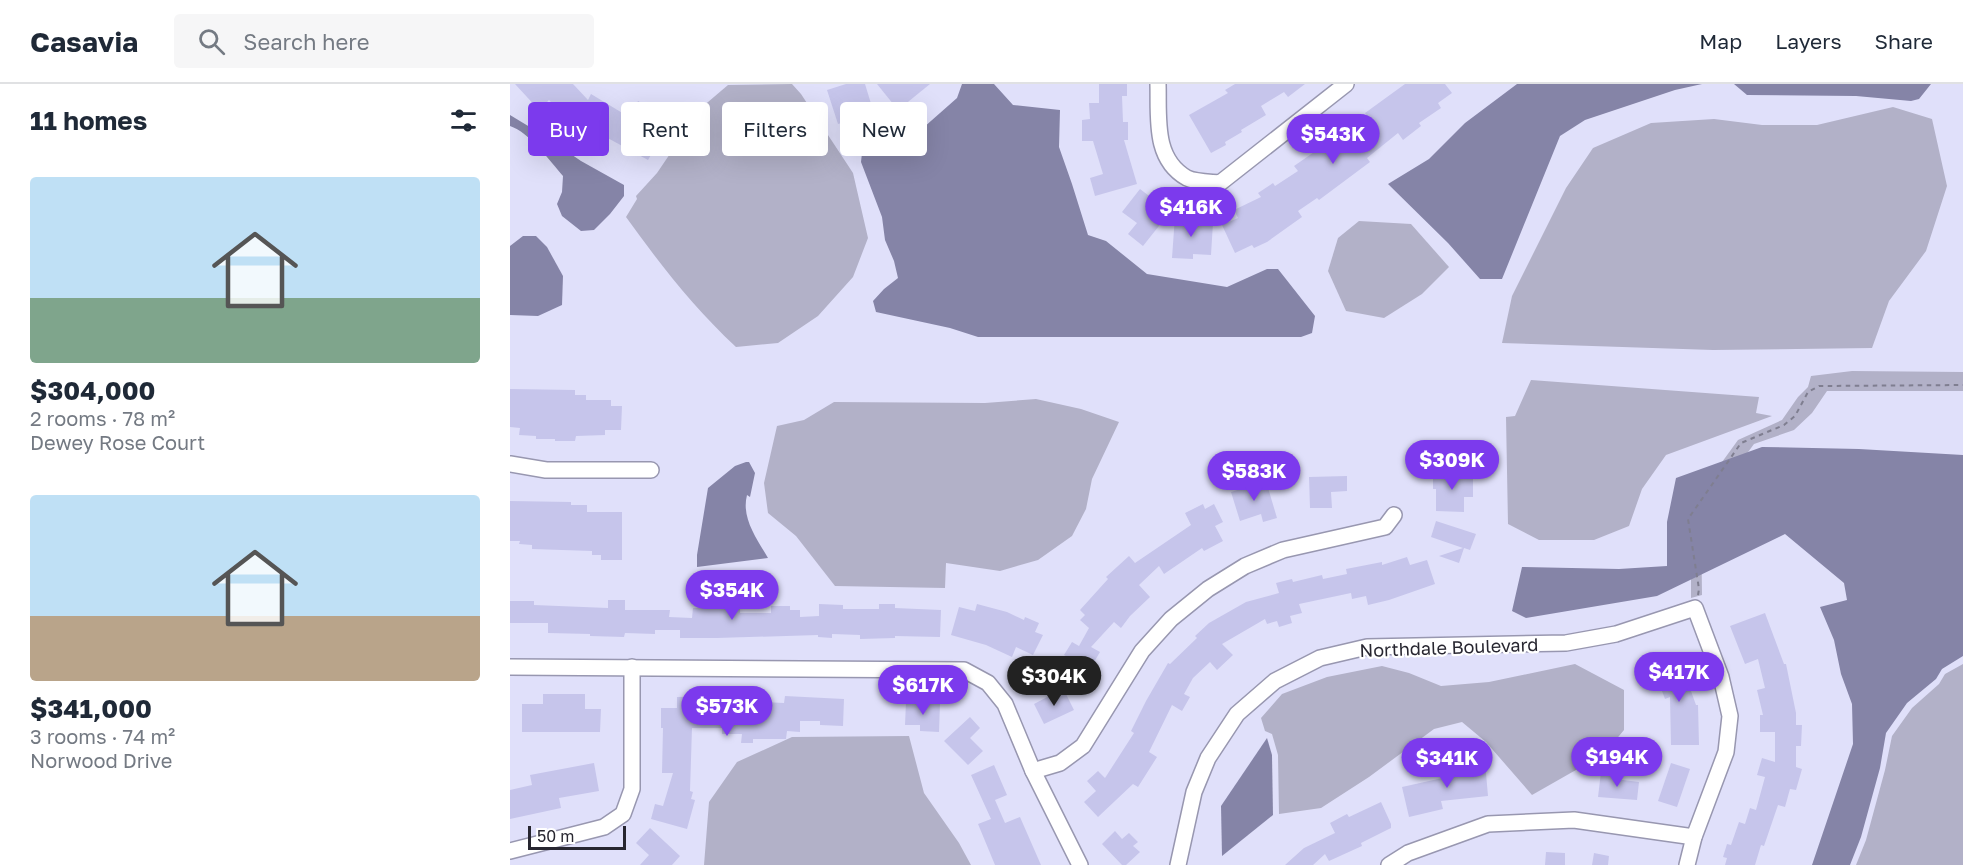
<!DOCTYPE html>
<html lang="en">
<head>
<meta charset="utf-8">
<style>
  body { margin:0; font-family:"Golos Text",sans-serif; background:#f6f6f7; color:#1f2937; height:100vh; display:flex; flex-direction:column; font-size:22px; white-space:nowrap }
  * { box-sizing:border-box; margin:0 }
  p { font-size:20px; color:#747a83 }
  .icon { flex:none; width:33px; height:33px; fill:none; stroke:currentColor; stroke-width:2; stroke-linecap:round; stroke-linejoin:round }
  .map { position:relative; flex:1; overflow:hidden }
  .panel { display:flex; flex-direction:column; background:#fff; width:510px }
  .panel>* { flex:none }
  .banner { position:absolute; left:18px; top:18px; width:570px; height:54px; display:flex; gap:12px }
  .scale { position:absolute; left:18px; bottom:15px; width:98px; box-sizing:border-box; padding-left:6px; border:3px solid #272630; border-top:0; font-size:16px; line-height:21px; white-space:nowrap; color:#272630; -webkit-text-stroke:4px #fff; paint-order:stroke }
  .price { position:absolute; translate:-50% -51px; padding:0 14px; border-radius:21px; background:#7c3aed; color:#fff; font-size:20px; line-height:39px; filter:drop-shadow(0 2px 3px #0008) }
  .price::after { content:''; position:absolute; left:50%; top:36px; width:18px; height:14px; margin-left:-9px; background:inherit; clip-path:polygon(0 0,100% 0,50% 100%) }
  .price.active { background:#222; color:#fff }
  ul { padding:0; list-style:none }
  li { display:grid; align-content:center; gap:12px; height:318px; padding:0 30px }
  li span { display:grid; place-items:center; height:186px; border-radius:6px; color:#555 }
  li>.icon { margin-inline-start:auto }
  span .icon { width:108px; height:108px; fill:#fffc; stroke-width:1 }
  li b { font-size:26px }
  h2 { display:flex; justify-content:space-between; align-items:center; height:72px; padding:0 30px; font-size:26px }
  .chip { padding:0 21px; border-radius:6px; background:#fff; box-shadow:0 6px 24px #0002; font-size:21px; line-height:54px }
  .chip.active { background:#7c3aed; color:#fff }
  header { display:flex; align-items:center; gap:36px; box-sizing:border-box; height:84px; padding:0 30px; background:#fff; border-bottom:2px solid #e0e1e3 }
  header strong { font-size:28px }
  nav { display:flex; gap:33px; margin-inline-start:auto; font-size:21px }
  .search { width:420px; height:54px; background:#f6f6f7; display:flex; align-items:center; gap:15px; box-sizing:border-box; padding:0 21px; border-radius:6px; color:#747a83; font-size:22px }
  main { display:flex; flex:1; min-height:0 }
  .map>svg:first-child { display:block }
</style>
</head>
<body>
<header>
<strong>Casavia</strong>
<div class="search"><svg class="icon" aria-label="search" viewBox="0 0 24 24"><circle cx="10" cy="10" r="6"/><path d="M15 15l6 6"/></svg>Search here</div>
<nav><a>Map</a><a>Layers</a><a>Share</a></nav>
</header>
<main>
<section class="panel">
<h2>11 homes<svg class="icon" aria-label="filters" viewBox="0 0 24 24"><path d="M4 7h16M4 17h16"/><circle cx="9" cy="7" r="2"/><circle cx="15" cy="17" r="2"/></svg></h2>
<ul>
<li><span style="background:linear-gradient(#bfe0f5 65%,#7fa58c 0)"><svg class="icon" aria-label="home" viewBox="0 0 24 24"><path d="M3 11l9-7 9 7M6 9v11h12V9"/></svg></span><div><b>$304,000</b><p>2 rooms · 78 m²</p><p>Dewey Rose Court</p></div></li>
<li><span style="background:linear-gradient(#bfe0f5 65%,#b9a48a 0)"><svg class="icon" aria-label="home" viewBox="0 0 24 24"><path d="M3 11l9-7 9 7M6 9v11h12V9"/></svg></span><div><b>$341,000</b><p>3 rooms · 74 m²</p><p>Norwood Drive</p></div></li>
</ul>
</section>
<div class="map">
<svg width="1453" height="781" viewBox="0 0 1453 781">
  <rect width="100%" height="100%" fill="#e0e0fa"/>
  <!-- green -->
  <g fill="#b2b1c8">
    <path d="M282 0 291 10 343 89 358 154 343 193 308 232 268 259 226 263C184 224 149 179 116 133L127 115 126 112 147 89 191 24 218 1Z"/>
    <polygon points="1383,23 1422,35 1437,102 1416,167 1379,217 1362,264 1203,266 992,259 1002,212 1056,104 1083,64 1141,39 1204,35 1252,41 1307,41"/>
    <polygon points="849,137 901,140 939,183 912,210 874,234 836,227 818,187 828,154"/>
    <polygon points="1342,287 1453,288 1453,307 1317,307 1302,329 1284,346 1244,360 1191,432 1192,511 1181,514 1181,486 1173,432 1228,356 1272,336 1288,313 1298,303 1301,292"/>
    <polygon points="1021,296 1249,313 1246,329 1262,332 1156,371 1132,405 1119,442 1084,456 1029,456 998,440 996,333 1005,332"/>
    <polygon points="526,315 571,325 609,338 582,395 576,425 562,452 528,476 490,487 436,479 435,504 325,502 286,452 258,429 254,399 267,342 294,336 324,318 475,319"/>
    <polygon points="1065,580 1114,606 1114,646 1094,670 1022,711 976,658 952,638 924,645 859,693 811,724 769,730 768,671 762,650 755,647 751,634 772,610 817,593 872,582 899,589 931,602 979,598"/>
    <polygon points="1453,580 1453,781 1346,781 1356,756 1375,686 1382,652 1402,624 1429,600 1435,590"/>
    <polygon points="399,652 414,709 449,759 461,781 194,781 199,718 227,678 282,653"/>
  </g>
  <!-- water -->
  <g fill="#8584a7">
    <polygon points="452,0 484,0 503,21 550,26 549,63 562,100 578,151 596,157 637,190 717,203 757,185 768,185 805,232 802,249 791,253 468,253 440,244 366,228 363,217 374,205 388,194 384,177 375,156 372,133 351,78 352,69 375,66 413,44 447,14"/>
    <polygon points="1007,0 1192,0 1165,6 1075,36 1050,52 992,195 970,195 938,159 878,100 919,75 955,39"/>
    <polygon points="1224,0 1421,0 1409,15 1401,17 1346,12 1237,11"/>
    <path d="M0 31 33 51 71 77 114 101V112L100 130 84 146 71 147 52 132 47 120 52 108 53 92C40 77 19 48 0 42Z"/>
    <polygon points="13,152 26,152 37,163 53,192 52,221 28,232 0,231 0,162"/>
    <polygon points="1252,363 1349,365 1453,371 1453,572 1432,585 1426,595 1397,619 1376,649 1370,684 1351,753 1340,781 1302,781 1343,660 1342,620 1331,590 1324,556 1310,523 1337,516 1334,499 1275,450 1147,512 1016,534 1002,527 1012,483 1109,485 1157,482 1157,438 1166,394"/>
    <path d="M236 378H239L245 389 240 413 237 411C231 434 247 455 258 474L187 483V471L198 404 225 382Z"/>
    <polygon points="757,654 762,671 763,731 712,772 711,722"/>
  </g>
  <!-- building -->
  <g fill="#c6c5eb">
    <polygon points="5,0 63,0 78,16 81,10 119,33 128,17 145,27 142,32 158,41 138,76 83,46 78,55 60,44 62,40 39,16 29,26"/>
    <polygon points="336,0 355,0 366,36 344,43 342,36 328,40 317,6"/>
    <polygon points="367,0 420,0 388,26"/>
    <polygon points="589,0 617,0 617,12 612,12 613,38 618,38 618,56 614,56 627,100 585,112 580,94 593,90 583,57 572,57 572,36 580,35 579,19 589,19"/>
    <polygon points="725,0 795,0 778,13 774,8 751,22 756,31 731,46 732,48 715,58 716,61 701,69 679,31 718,9 715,6"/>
    <polygon points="895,0 935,0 942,9 928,19 931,24 909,39 911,42 893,56 888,49 857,74 860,78 809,116 807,114 788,127 792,133 757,158 744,164 742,161 725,169 712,141 728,134 724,126 751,113 748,109 763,99 765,102 788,87 784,82 820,57 835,44 839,50 859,35 855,29"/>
    <polygon points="630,105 660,128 633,162 618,150 627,139 612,128"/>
    <polygon points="665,132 686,133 686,138 703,139 701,171 683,170 683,175 662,174"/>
    <polygon points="0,305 65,306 65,311 76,311 76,316 101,316 101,322 112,322 111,346 95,346 95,351 66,352 65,357 45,357 45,355 26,355 26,352 9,351 10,344 0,343"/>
    <polygon points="923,390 963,391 963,413 954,413 954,428 926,427 926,405 923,405"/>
    <polygon points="837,392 837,407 821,408 822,424 800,424 799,393"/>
    <polygon points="756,397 767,434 753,438 751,430 730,437 721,408"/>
    <polygon points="0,417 61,418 61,421 77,421 77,428 112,428 112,476 91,476 91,471 82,471 82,467 22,465 22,461 9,460 10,457 0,457"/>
    <polygon points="693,420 695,425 704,420 713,438 705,442 713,457 694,467 692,464 654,490 649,482 629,501 640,513 620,532 611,544 604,538 581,563 590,568 573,597 569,597 554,588 561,575 554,571 562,558 569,562 579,544 570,536 575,531 570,526 598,495 596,493 619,472 625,479 681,441 675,429"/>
    <polygon points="926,437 966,450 960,466 954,464 949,479 929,472 953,464 921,453"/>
    <polygon points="897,473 900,481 917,476 925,500 879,516 858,521 856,512 842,515 841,509 789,520 792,529 780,532 782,539 769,543 767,537 757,540 755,535 712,560 723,571 707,586 700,578 683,594 674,610 680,613 672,627 662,621 639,668 647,673 628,703 623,700 588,733 574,718 586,707 577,697 588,687 595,694 624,649 621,647 636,617 658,579 660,580 687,554 685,552 699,539 736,518 769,509 766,499 782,495 783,498 812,491 813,495 837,490 836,485 872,478 872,481"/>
    <polygon points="98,516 115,516 115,526 160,526 159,533 182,534 183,524 217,524 217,522 230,522 230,529 261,529 261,522 280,522 280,526 290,526 290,533 309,532 309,520 333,521 333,525 369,525 369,520 385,520 385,524 431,526 430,553 385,552 385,554 350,555 350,551 322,550 322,554 308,553 308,551 207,554 170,554 170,546 145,546 145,550 115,549 114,553 80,552 80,550 38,549 38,539 0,539 0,517 24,517 24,521 98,524"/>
    <polygon points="467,520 497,528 514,536 515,533 529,539 525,548 533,551 523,571 506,563 502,573 476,561 441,551 449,523 465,527"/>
    <polygon points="1255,529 1274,580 1276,580 1286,629 1286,641 1292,641 1291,662 1286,662 1286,683 1292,685 1286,706 1280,705 1275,723 1268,721 1254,762 1251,761 1245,781 1215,781 1217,774 1213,773 1217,760 1221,761 1229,738 1235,740 1240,724 1246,726 1255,693 1247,691 1252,674 1265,678 1265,648 1250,648 1250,631 1253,631 1247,606 1255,604 1248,575 1235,580 1220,542"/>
    <polygon points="1168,571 1186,621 1188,621 1189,661 1161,661 1160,613 1155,615 1146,591 1152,589 1148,578"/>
    <polygon points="555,608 564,626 534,640 524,620 543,610 545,613"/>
    <polygon points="33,610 75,610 75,625 91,625 90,648 12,648 12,620 33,620"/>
    <polygon points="232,612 232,628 253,628 253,618 274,619 275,612 334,615 333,642 310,641 310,637 290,637 290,648 277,647 276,655 243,655 243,659 231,659 232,650 212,650 212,644 182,644 180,707 183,708 181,715 185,716 177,745 141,735 145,720 153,722 163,689 152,689 153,644 151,644 151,624 167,624 167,613"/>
    <polygon points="396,618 430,619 429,648 410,647 410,641 395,641"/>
    <polygon points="460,633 470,644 460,654 473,667 458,681 434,657"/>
    <polygon points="975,678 978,712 931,717 933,725 899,733 892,703 937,693 935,682"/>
    <polygon points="84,679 89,707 49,714 51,724 0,735 0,706 22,701 20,691"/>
    <polygon points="1161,679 1180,685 1167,723 1148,717"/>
    <polygon points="484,681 497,711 485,716 495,739 510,733 531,781 485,781 468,740 481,735 461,691"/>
    <polygon points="1091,688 1105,689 1105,695 1129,698 1127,716 1088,713"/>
    <polygon points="871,718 881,740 881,744 851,759 852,762 819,777 815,770 803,781 775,781 794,764 825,749 820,739 837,730 839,733"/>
    <polygon points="140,744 170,772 162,781 130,781 139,771 126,759"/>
    <polygon points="605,747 612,755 619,749 628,758 623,762 630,768 616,781 612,781 592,760"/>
    <polygon points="1036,768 1055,769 1055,781 1035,781"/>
    <polygon points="1084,769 1099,772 1098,781 1082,781"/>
  </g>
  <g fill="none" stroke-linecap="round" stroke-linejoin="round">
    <defs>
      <g id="minor">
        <path d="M648 0C649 33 643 75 677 94 685 98 700 98 710 99L836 0"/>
        <polyline points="0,380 36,386 141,386"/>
        <polyline points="0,583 454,586 478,599 495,620 523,687 570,781"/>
        <polyline points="523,687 550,679 573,662 632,567 661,535 698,505 735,482 773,466 875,443 884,431"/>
        <polyline points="0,767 94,743 113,730 122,705 122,583"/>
        <polyline points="668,781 684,708 698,674 727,630 765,597 810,574 857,563 1056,559 1106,550 1185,524 1211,593 1220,632 1216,668 1184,753 1177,781"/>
        <polyline points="879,781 898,769 978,740 1064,736 1184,753"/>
      </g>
    </defs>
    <!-- minor casing -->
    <use href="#minor" stroke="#9897b0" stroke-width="18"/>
    <!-- path -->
    <polyline stroke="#7f7e90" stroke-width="2" stroke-dasharray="4.5 4.5" stroke-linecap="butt" points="1188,511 1189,505 1178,435 1231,359 1274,341 1285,332 1298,308 1309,302 1453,301"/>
    <!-- minor -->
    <use href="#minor" stroke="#fff" stroke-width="15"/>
  </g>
  <g text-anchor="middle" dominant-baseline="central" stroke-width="4.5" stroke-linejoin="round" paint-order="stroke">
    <!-- street labels -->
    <g font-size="18" fill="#272630" stroke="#fff">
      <text transform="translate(939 563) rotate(-2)">Northdale Boulevard</text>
    </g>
  </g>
</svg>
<div class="scale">50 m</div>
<b class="price" style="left:823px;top:81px">$543K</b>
<b class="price" style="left:681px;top:154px">$416K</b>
<b class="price" style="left:942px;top:407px">$309K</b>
<b class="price" style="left:744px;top:418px">$583K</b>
<b class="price" style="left:222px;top:537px">$354K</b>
<b class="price" style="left:1169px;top:619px">$417K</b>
<b class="price active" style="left:544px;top:623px">$304K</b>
<b class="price" style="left:413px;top:632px">$617K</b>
<b class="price" style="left:217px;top:653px">$573K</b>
<b class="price" style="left:1107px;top:704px">$194K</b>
<b class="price" style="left:937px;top:705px">$341K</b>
<div class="banner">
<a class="chip active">Buy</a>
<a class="chip">Rent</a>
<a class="chip">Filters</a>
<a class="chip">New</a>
</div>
</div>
</main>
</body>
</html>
